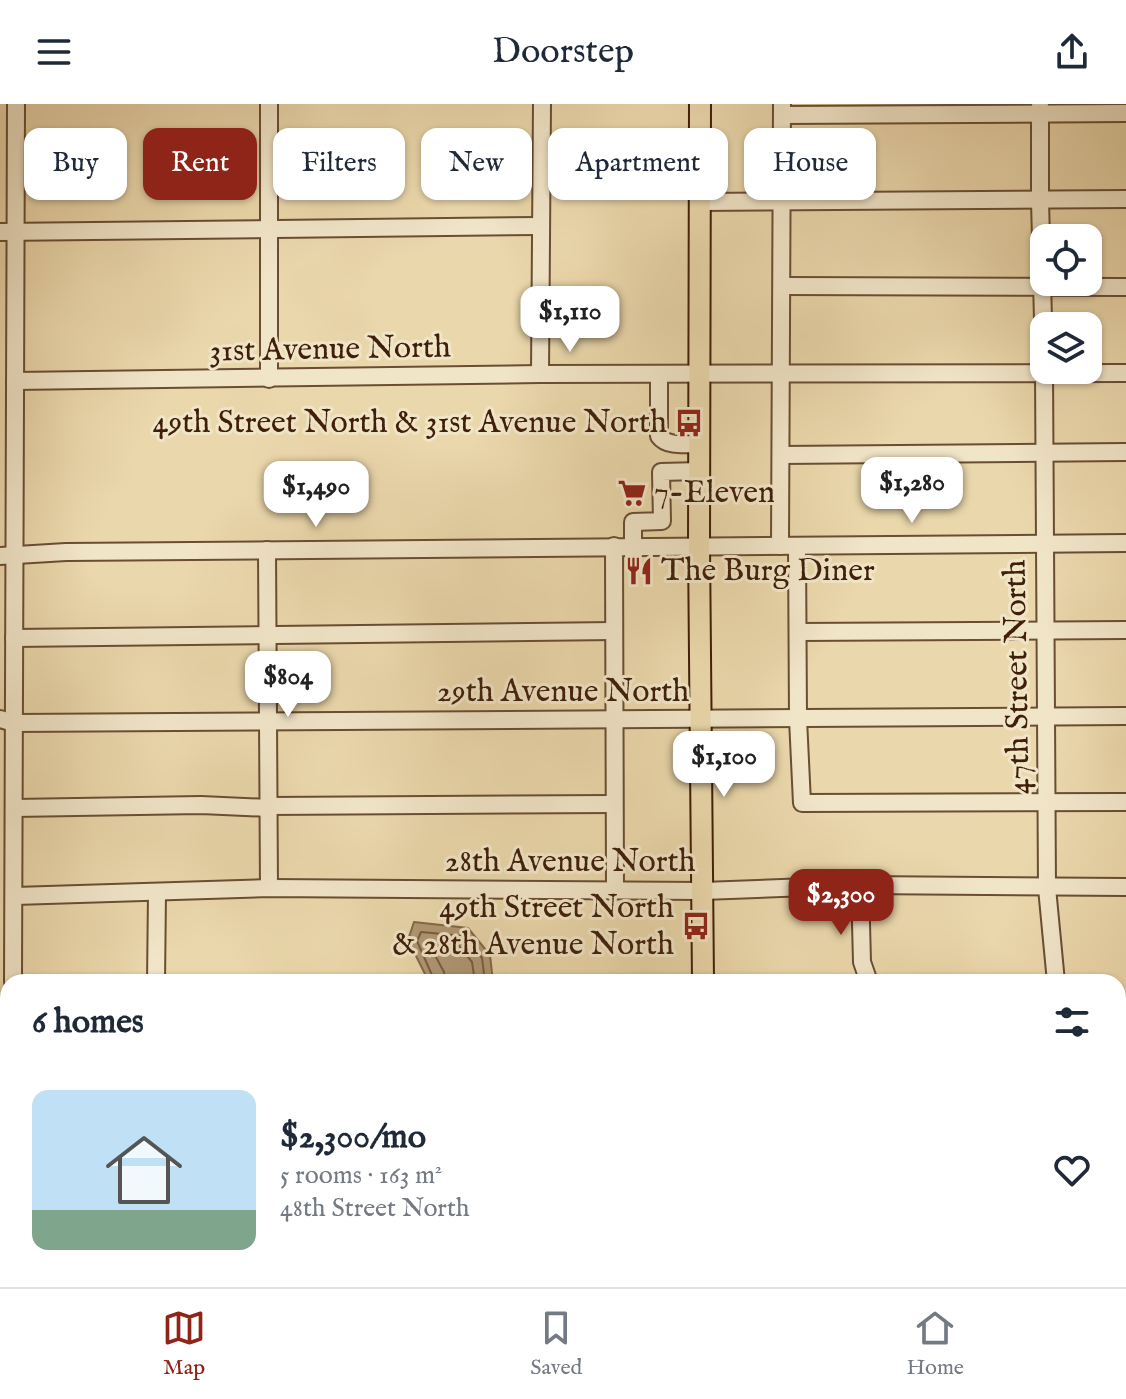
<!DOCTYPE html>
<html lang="en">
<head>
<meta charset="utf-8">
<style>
  body { margin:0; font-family:"IM FELL English",serif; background:#f6f6f7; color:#1f2937; height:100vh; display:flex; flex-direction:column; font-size:30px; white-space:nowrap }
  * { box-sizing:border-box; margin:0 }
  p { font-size:26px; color:#747a83 }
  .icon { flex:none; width:44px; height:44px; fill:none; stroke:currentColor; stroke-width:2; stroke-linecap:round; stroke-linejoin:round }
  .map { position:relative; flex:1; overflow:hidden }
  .panel { position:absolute; left:0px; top:870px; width:1126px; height:314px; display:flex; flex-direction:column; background:#fff; border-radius:24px 24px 0 0; box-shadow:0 2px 6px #0004 }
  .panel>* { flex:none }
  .hud { position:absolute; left:24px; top:24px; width:1078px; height:72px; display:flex; gap:16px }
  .buttons { position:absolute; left:1030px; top:120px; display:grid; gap:16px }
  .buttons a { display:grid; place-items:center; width:72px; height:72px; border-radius:16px; background:#fff; box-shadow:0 2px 6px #0004; font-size:40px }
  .price { position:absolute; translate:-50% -68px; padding:0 18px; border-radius:16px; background:#fff; color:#222; font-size:26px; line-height:52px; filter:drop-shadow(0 2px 4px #0008) }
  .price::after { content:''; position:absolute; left:50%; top:48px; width:24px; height:18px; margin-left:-12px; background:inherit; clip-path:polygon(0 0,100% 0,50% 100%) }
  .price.on { background:#8f2418; color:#fff }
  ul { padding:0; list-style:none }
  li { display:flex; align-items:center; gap:24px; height:200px; padding:0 32px }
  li+li { border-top:2px solid #e0e1e3 }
  li span { display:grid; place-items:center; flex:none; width:224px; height:160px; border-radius:16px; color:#555 }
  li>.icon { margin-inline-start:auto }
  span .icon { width:96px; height:96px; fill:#fffc; stroke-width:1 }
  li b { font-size:34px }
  h2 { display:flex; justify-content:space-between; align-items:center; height:96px; padding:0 32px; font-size:34px }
  .chip { padding:0 28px; border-radius:16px; background:#fff; box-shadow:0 2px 6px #0004; font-size:28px; line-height:72px }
  .chip.on { background:#8f2418; color:#fff }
  header { display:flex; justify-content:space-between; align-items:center; height:104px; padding:0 32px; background:#fff; font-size:36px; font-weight:600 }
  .tabs { display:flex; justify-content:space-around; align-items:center; height:112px; border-top:2px solid #e0e1e3; background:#fff; font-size:22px; color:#747a83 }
  .tabs a { display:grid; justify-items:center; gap:4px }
  .tabs .on { color:#8f2418 }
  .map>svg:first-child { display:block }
</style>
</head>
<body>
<header><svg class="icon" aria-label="menu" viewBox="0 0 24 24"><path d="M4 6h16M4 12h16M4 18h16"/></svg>Doorstep<svg class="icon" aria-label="share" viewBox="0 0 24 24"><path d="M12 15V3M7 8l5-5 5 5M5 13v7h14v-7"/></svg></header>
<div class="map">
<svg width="1126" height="1183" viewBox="0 0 1126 1183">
  <rect width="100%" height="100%" fill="#ead7ab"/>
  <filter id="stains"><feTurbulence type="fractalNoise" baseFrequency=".0025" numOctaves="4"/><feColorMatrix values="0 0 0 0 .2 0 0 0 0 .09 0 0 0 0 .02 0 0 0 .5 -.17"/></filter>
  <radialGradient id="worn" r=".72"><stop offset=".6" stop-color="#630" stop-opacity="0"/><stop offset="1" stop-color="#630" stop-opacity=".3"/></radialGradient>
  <!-- water -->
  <polygon fill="#b09874" stroke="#83684a" stroke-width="2" points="414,818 468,824 490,851 493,878 429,878 408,836"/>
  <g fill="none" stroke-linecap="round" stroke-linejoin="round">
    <!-- shore -->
    <g stroke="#785c3f" stroke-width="2">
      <polyline points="435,878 417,837 421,828 464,832 482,854 485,878"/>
      <polyline points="445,878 444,868 431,844 433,839 459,842 472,858 475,878"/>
    </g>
    <defs>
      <g id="minor">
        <polyline points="1040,2 1040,96 1044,256"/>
        <polyline points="782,11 1126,9"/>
        <polyline points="701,98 1126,95"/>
        <polyline points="0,128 540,122"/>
        <polyline points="783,182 1126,183"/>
        <polyline points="1044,266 1047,784 1056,878"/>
        <polyline points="540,270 542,0"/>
        <path d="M659 271V332C667 343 686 340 700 340"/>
        <polyline points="269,275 269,0"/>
        <polyline points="15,277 540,270 1126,269"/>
        <polyline points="781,351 1126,348"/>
        <polyline points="614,442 615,786"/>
        <polyline points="633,442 633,418 662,417 661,368 700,367"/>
        <polyline points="780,442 782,0"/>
        <polyline points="797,442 798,615 802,699 1126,698"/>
        <polyline points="267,446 269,784"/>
        <polyline points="0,452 66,448 1126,439"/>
        <polyline points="798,528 1126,526"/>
        <polyline points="14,534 614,527"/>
        <polyline points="0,615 14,619 1126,612"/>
        <polyline points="269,702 614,700"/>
        <polyline points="14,704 201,701 269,704"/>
        <polyline points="860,781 862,858 869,878"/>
        <polyline points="15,792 269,784 703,787 860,781 1126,783"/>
        <polyline points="13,878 16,0"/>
        <polyline points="156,878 157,789"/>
        <polyline points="1118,955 1126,955"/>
        <polyline points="0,1126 8,1126"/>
        <polyline points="1118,1126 1126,1126"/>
        <polyline points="12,1176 13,1183"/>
        <polyline points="155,1176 155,1183"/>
        <polyline points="296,1176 296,1183"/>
        <polyline points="781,1176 781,1183"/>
        <polyline points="935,1176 935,1183"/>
        <polyline points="441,1183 441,1176"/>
      </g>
      <g id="major">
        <polyline points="700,0 699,442 703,878"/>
        <polyline points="703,1183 703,1176"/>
      </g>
    </defs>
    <!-- minor casing -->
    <use href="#minor" stroke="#6a4d32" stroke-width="20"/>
    <!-- major casing -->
    <use href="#major" stroke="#3f1f0a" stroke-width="24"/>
    <!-- minor -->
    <use href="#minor" stroke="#f1e5c8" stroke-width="16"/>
    <!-- major -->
    <use href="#major" stroke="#ead7ab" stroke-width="20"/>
  </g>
  <!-- icons -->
  <defs>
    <symbol id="bus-bare" viewBox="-9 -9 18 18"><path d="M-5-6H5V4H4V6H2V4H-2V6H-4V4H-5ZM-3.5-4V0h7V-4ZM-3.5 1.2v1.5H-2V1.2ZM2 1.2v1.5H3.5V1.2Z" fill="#8f2418" stroke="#f1e5c8" stroke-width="2.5" paint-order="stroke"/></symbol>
    <symbol id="supermarket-bare" viewBox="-9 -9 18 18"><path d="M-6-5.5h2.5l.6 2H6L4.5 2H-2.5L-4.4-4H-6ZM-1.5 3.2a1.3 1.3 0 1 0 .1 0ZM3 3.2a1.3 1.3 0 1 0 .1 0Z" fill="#8f2418" stroke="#f1e5c8" stroke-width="2.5" paint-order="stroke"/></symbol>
    <symbol id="restaurant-bare" viewBox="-9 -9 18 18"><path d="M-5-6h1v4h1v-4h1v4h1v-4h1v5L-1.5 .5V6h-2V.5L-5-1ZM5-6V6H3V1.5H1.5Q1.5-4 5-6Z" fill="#8f2418" stroke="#f1e5c8" stroke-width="2.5" paint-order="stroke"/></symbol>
  </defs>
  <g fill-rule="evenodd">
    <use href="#bus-bare" x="669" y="299" width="40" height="40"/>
    <use href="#supermarket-bare" x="612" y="369" width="40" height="40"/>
    <use href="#restaurant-bare" x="619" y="447" width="40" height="40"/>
    <use href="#bus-bare" x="676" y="802" width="40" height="40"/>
  </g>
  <g text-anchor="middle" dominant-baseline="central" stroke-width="6" stroke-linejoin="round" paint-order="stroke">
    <!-- street labels -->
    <g font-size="32" fill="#3f1f0a" stroke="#f1e5c8">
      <text transform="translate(330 246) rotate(-1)">31st Avenue North</text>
      <text transform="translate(1018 573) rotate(-91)">47th Street North</text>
      <text x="563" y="588">29th Avenue North</text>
      <text x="570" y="758">28th Avenue North</text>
    </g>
    <!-- poi labels -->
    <g font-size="32" fill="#3f1f0a" stroke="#f1e5c8" text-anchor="end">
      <text x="667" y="319">49th Street North &amp; 31st Avenue North</text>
      <text x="654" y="389" text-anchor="start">7-Eleven</text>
      <text x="661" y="467" text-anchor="start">The Burg Diner</text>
      <text x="674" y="804">49th Street North<tspan x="674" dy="37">&amp; 28th Avenue North</tspan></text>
    </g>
  </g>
  <rect width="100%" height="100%" filter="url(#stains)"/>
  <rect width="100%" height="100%" fill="url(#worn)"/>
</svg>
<div class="buttons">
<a><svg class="icon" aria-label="locate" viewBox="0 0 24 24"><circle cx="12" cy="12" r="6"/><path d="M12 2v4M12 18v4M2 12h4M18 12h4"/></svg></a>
<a><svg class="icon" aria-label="layers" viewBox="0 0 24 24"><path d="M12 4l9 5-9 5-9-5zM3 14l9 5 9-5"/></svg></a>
</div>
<b class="price" style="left:570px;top:250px">$1,110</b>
<b class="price" style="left:912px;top:421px">$1,280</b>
<b class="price" style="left:316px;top:425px">$1,490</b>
<b class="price" style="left:288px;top:615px">$804</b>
<b class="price" style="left:724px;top:695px">$1,100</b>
<b class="price on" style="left:841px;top:833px">$2,300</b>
<div class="hud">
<a class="chip">Buy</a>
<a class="chip on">Rent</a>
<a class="chip">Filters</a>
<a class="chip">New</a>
<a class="chip">Apartment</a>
<a class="chip">House</a>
</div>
<section class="panel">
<h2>6 homes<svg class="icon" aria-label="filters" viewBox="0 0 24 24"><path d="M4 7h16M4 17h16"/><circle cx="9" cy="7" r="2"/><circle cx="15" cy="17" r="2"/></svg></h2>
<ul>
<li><span style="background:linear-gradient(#bfe0f5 75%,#7fa58c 0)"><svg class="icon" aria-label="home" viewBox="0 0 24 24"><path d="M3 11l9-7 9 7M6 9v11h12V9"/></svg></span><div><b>$2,300/mo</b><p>5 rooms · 163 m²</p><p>48th Street North</p></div><svg class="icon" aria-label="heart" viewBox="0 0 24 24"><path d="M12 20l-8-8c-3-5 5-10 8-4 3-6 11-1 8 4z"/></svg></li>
</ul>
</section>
</div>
<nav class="tabs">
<a class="on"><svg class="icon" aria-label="map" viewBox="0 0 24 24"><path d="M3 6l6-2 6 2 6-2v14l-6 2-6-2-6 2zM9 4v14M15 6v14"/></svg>Map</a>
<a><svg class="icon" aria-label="saved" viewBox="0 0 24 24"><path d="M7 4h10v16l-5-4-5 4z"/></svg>Saved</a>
<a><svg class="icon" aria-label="home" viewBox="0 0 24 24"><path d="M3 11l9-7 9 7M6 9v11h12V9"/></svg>Home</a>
</nav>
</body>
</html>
